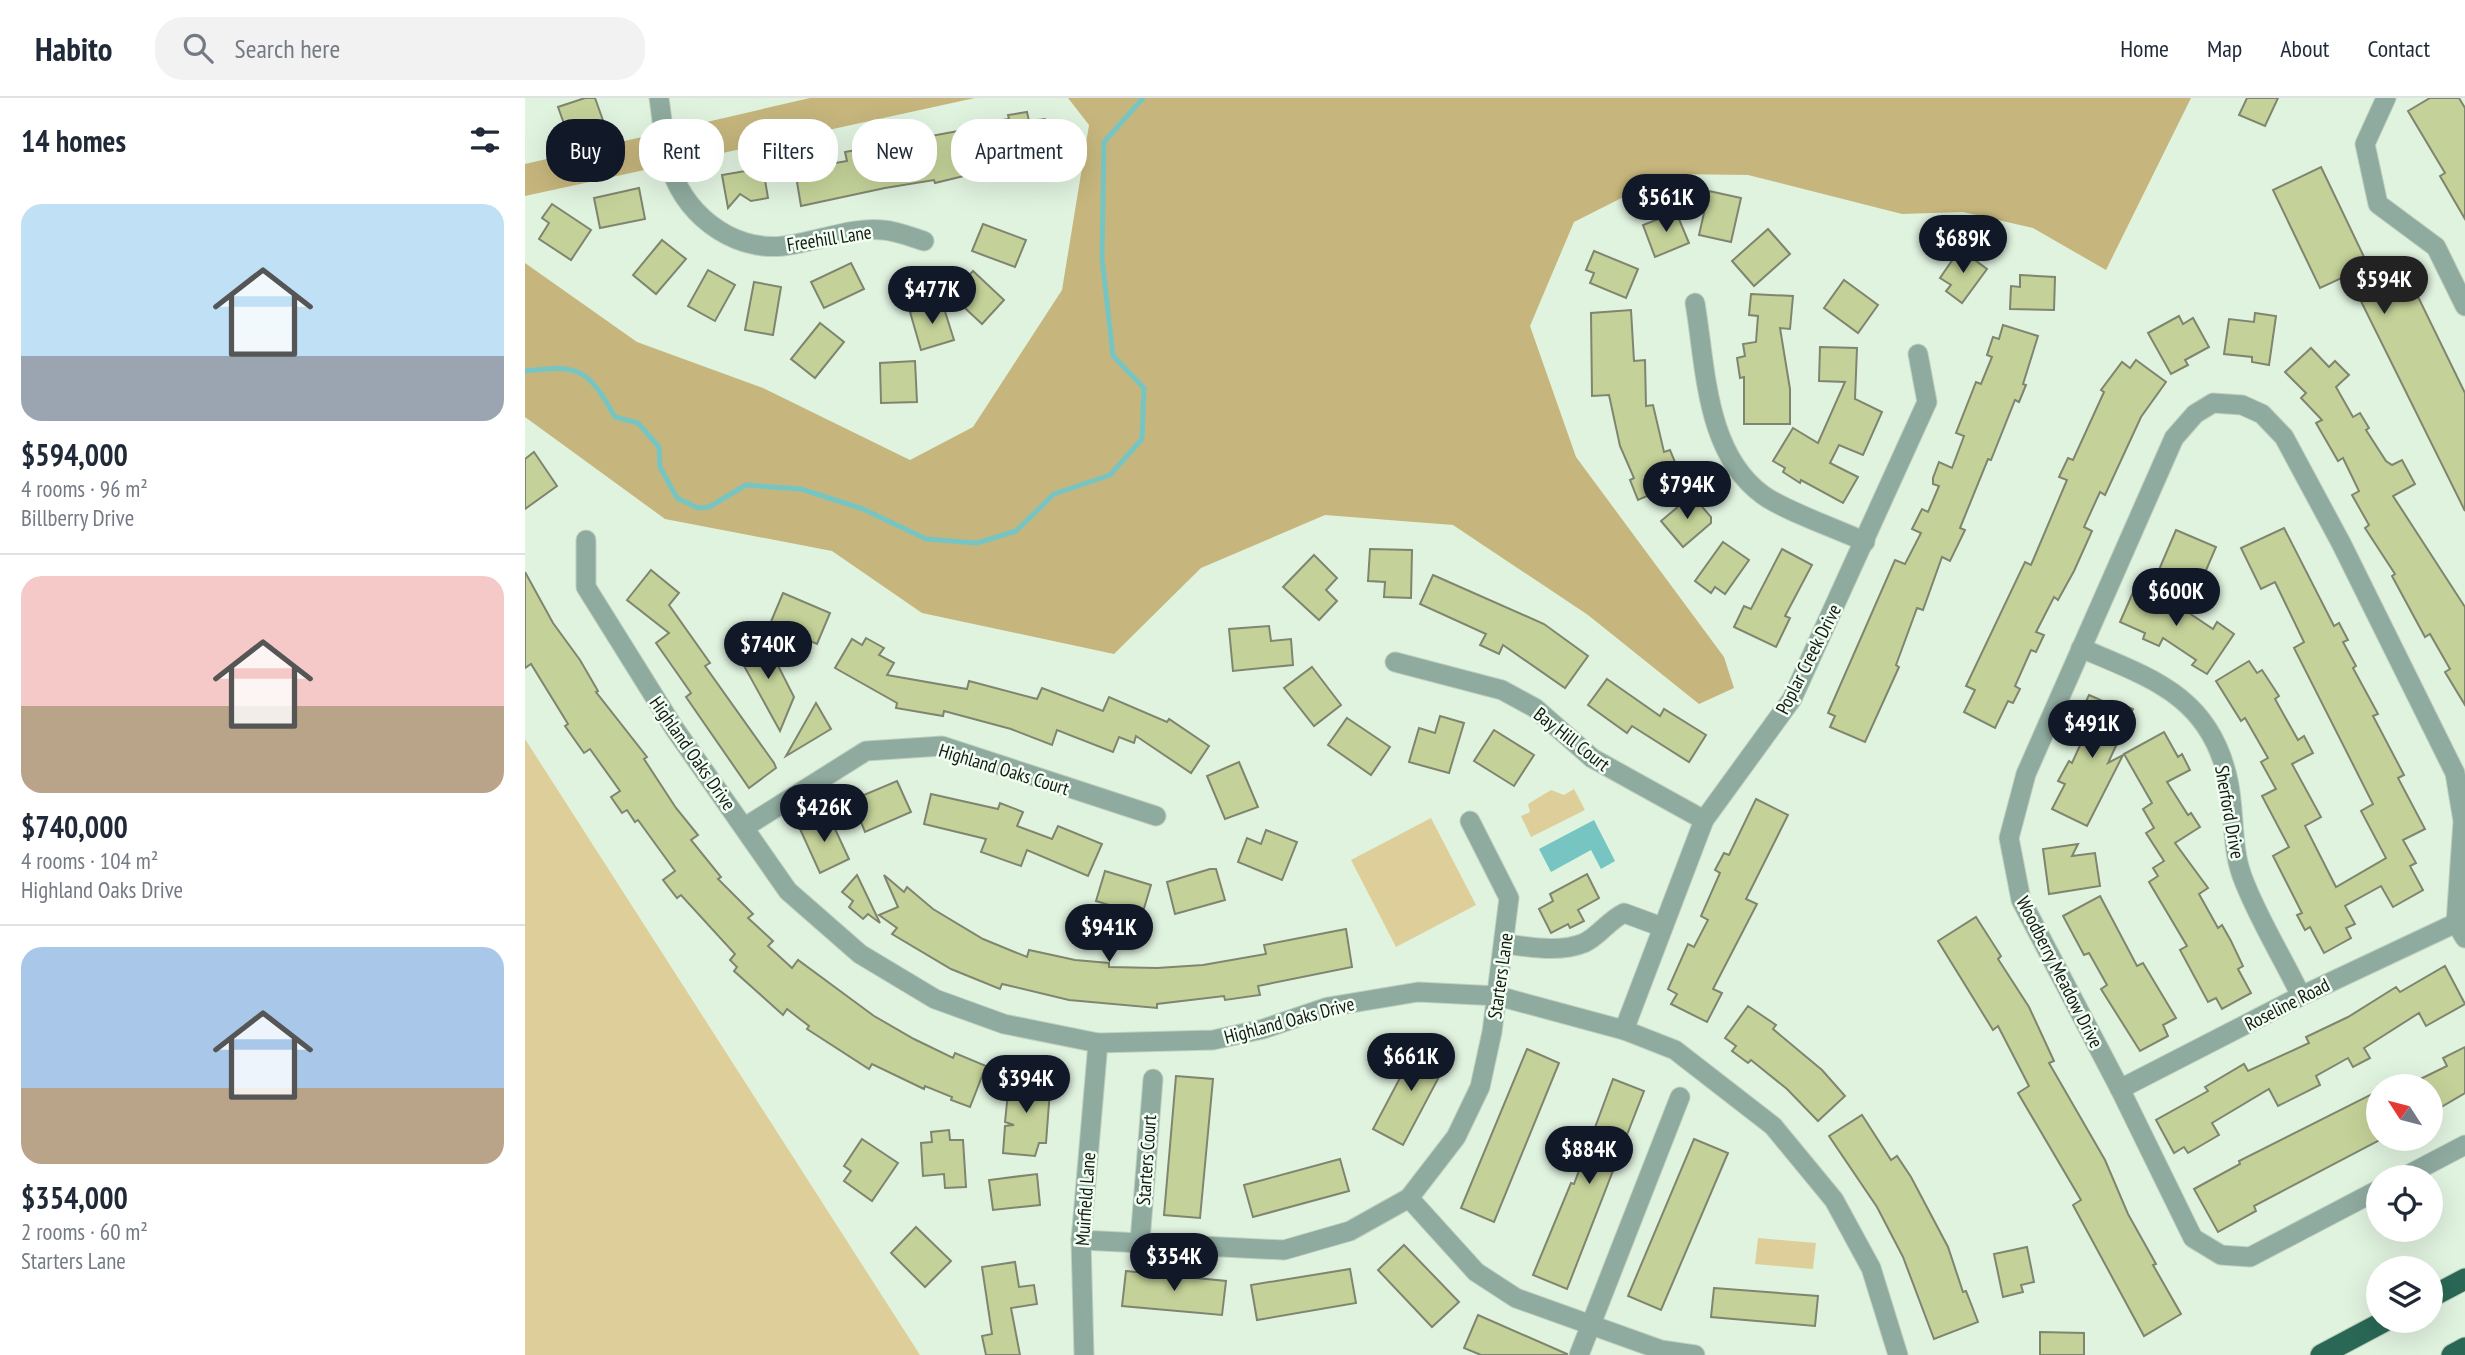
<!DOCTYPE html>
<html lang="en">
<head>
<meta charset="utf-8">
<style>
  body { margin:0; font-family:"PT Sans Narrow",sans-serif; background:#f2f2f3; color:#1f2937; height:100vh; display:flex; flex-direction:column; font-size:26px; white-space:nowrap }
  * { box-sizing:border-box; margin:0 }
  p { font-size:23px; color:#747a83 }
  .icon { flex:none; width:38px; height:38px; fill:none; stroke:currentColor; stroke-width:2; stroke-linecap:round; stroke-linejoin:round }
  .map { position:relative; flex:1; overflow:hidden }
  .panel { display:flex; flex-direction:column; background:#fff; width:525px }
  .panel>* { flex:none }
  .hud { position:absolute; left:21px; top:21px; width:665px; height:63px; display:flex; gap:14px }
  .needle { width:46px; rotate:306deg }
  .fabs { position:absolute; left:1841px; top:976px; display:grid; gap:14px }
  .fabs a { display:grid; place-items:center; width:77px; height:77px; border-radius:50%; background:#fff; box-shadow:0 7px 28px #0002; font-size:35px }
  .price { position:absolute; translate:-50% -60px; padding:0 16px; border-radius:24px; background:#111827; color:#fff; font-size:23px; line-height:46px; filter:drop-shadow(0 2px 4px #0008) }
  .price::after { content:''; position:absolute; left:50%; top:42px; width:21px; height:16px; margin-left:-10px; background:inherit; clip-path:polygon(0 0,100% 0,50% 100%) }
  .price.on { background:#222; color:#fff }
  ul { padding:0; list-style:none }
  li { display:grid; align-content:center; gap:14px; height:371px; padding:0 21px }
  li+li { border-top:2px solid #e0e1e3 }
  li span { display:grid; place-items:center; height:217px; border-radius:21px; color:#555 }
  li>.icon { margin-inline-start:auto }
  span .icon { width:126px; height:126px; fill:#fffc; stroke-width:1 }
  li b { font-size:30px }
  h2 { display:flex; justify-content:space-between; align-items:center; height:84px; padding:0 21px; font-size:30px }
  .tag { padding:0 24px; border-radius:28px; background:#fff; box-shadow:0 7px 28px #0002; font-size:24px; line-height:63px }
  .tag.on { background:#111827; color:#fff }
  header { display:flex; align-items:center; gap:42px; box-sizing:border-box; height:98px; padding:0 35px; background:#fff; border-bottom:2px solid #e0e1e3 }
  header strong { font-size:33px }
  nav { display:flex; gap:38px; margin-inline-start:auto; font-size:24px }
  .search { width:490px; height:63px; background:#f2f2f3; display:flex; align-items:center; gap:18px; box-sizing:border-box; padding:0 24px; border-radius:28px; color:#747a83; font-size:26px }
  main { display:flex; flex:1; min-height:0 }
  .map>svg:first-child { display:block }
</style>
</head>
<body>
<header>
<strong>Habito</strong>
<div class="search"><svg class="icon" aria-label="search" viewBox="0 0 24 24"><circle cx="10" cy="10" r="6"/><path d="M15 15l6 6"/></svg>Search here</div>
<nav><a>Home</a><a>Map</a><a>About</a><a>Contact</a></nav>
</header>
<main>
<section class="panel">
<h2>14 homes<svg class="icon" aria-label="filters" viewBox="0 0 24 24"><path d="M4 7h16M4 17h16"/><circle cx="9" cy="7" r="2"/><circle cx="15" cy="17" r="2"/></svg></h2>
<ul>
<li><span style="background:linear-gradient(#bfe0f5 70%,#9aa5b1 0)"><svg class="icon" aria-label="home" viewBox="0 0 24 24"><path d="M3 11l9-7 9 7M6 9v11h12V9"/></svg></span><div><b>$594,000</b><p>4 rooms · 96 m²</p><p>Billberry Drive</p></div></li>
<li><span style="background:linear-gradient(#f6c9c9 60%,#b9a48a 0)"><svg class="icon" aria-label="home" viewBox="0 0 24 24"><path d="M3 11l9-7 9 7M6 9v11h12V9"/></svg></span><div><b>$740,000</b><p>4 rooms · 104 m²</p><p>Highland Oaks Drive</p></div></li>
<li><span style="background:linear-gradient(#a9c7e8 65%,#b9a48a 0)"><svg class="icon" aria-label="home" viewBox="0 0 24 24"><path d="M3 11l9-7 9 7M6 9v11h12V9"/></svg></span><div><b>$354,000</b><p>2 rooms · 60 m²</p><p>Starters Lane</p></div></li>
</ul>
</section>
<div class="map">
<svg width="1940" height="1257" viewBox="0 0 1940 1257">
  <rect width="100%" height="100%" fill="#e0f3df"/>
  <!-- green -->
  <g fill="#decf9a">
    <polygon points="0,641 395,1257 0,1257"/>
    <polygon points="1049,691 1060,712 1006,739 996,718 1005,714 1003,706 1026,692 1039,697"/>
    <polygon points="906,720 951,807 871,849 826,762"/>
    <polygon points="1233,1140 1291,1145 1288,1171 1230,1166"/>
  </g>
  <!-- forest -->
  <g fill="#c6b67d">
    <polygon points="285,0 450,0 0,98 0,66"/>
    <polygon points="543,0 1666,0 1581,172 1508,130 1438,114 1377,116 1223,77 1144,76 1049,124 1005,228 1051,359 1199,559 1209,590 1174,606 1063,517 928,427 800,417 676,470 589,556 397,515 307,453 140,421 0,319 0,165 112,244 238,290 385,362 448,329 537,192 564,27"/>
  </g>
  <!-- water -->
  <polygon fill="#77c5c3" points="1069,722 1090,763 1076,771 1066,752 1026,774 1014,751"/>
  <g fill="none" stroke-linecap="round" stroke-linejoin="round">
    <!-- stream -->
    <path stroke="#77c5c3" stroke-width="5" d="M0 273C55 266 63 271 90 319L113 325 134 349 135 369 152 400 173 410 184 409 221 387 276 391 338 411 401 441 452 445 491 433 529 396 585 377 617 341 619 290 588 258 577 160 579 44 618 0"/>
  </g>
  <!-- building -->
  <g fill="#c4d299" stroke="#7f856f" stroke-width="2">
    <polygon points="60,0 70,0 80,28 44,40 33,9"/>
    <polygon points="1722,0 1753,0 1740,28 1714,17"/>
    <polygon points="1905,0 1934,0 1940,10 1940,121 1915,78 1920,75 1883,13"/>
    <polygon points="502,14 504,23 520,21 525,57 442,72 443,77 410,85 409,82 360,90 276,108 270,72 322,63 320,54 444,31 443,27 484,21 483,17"/>
    <polygon points="1796,69 1851,184 1879,170 1940,295 1940,413 1823,177 1795,190 1748,92"/>
    <polygon points="238,70 243,100 226,103 215,96 203,110 197,77"/>
    <polygon points="114,90 120,121 75,130 69,100"/>
    <polygon points="1184,93 1216,100 1206,144 1174,137"/>
    <polygon points="27,106 66,132 46,162 14,141 24,125 17,120"/>
    <polygon points="1151,114 1164,145 1130,159 1118,127"/>
    <polygon points="458,126 501,142 490,169 447,153"/>
    <polygon points="1243,131 1265,156 1229,188 1207,163"/>
    <polygon points="137,142 161,161 131,196 108,177"/>
    <polygon points="1435,151 1462,171 1437,205 1421,193 1426,187 1415,180"/>
    <polygon points="1069,153 1113,171 1101,200 1065,185 1069,175 1061,172"/>
    <polygon points="326,165 339,191 299,210 286,184"/>
    <polygon points="183,172 210,187 190,223 163,208"/>
    <polygon points="448,173 479,202 457,226 426,197"/>
    <polygon points="1495,177 1530,179 1529,212 1485,211 1486,188 1495,189"/>
    <polygon points="1319,182 1353,207 1333,235 1299,210"/>
    <polygon points="229,184 256,189 248,237 220,232"/>
    <polygon points="1226,196 1268,198 1265,231 1255,230 1265,291 1265,326 1219,326 1219,279 1215,280 1212,260 1220,258 1218,246 1231,244 1233,218 1224,217"/>
    <polygon points="417,204 429,242 396,252 385,214"/>
    <polygon points="1106,212 1109,263 1120,262 1121,308 1128,307 1139,354 1145,352 1152,369 1146,371 1152,385 1113,402 1105,382 1109,380 1095,348 1084,297 1067,298 1066,215"/>
    <polygon points="1730,215 1751,218 1744,267 1727,264 1727,259 1699,256 1704,221 1729,224"/>
    <polygon points="1654,218 1658,226 1668,220 1684,249 1660,262 1663,267 1646,276 1623,235"/>
    <polygon points="295,225 319,244 290,280 266,261"/>
    <polygon points="1478,227 1513,238 1498,286 1501,287 1494,304 1490,302 1466,362 1463,361 1435,430 1440,432 1425,463 1417,459 1398,512 1392,510 1371,567 1374,569 1340,644 1305,629 1310,618 1303,615 1370,462 1380,466 1396,435 1387,431 1397,411 1403,414 1414,388 1408,386 1408,380 1414,364 1427,370 1439,338 1431,335 1451,284 1456,286 1467,259 1462,257 1468,239 1474,241"/>
    <polygon points="1295,249 1332,250 1330,301 1357,314 1338,357 1314,347 1305,365 1333,379 1318,405 1276,382 1275,385 1258,374 1260,370 1248,363 1268,330 1293,345 1320,284 1294,283"/>
    <polygon points="1786,250 1804,269 1810,263 1824,277 1811,289 1828,319 1835,315 1844,330 1841,332 1861,363 1867,367 1877,362 1890,386 1868,398 1940,509 1940,607 1920,574 1925,571 1905,536 1900,539 1867,478 1870,476 1840,430 1844,427 1827,397 1834,393 1818,360 1813,363 1791,325 1797,322 1776,300 1781,295 1760,274"/>
    <polygon points="1611,262 1641,284 1616,319 1580,397 1575,394 1559,429 1567,433 1549,473 1533,502 1529,499 1511,534 1519,537 1511,554 1506,552 1490,588 1495,591 1488,605 1483,603 1470,630 1439,614 1450,592 1441,588 1500,464 1506,467 1542,382 1534,379 1543,360 1548,362 1579,294 1576,292 1597,264 1605,270"/>
    <polygon points="390,263 392,304 356,305 355,265"/>
    <polygon points="9,354 32,388 0,411 0,361"/>
    <polygon points="1167,397 1186,419 1186,425 1158,449 1136,423"/>
    <polygon points="1759,430 1809,528 1814,525 1823,542 1818,544 1831,568 1828,570 1853,616 1848,618 1879,677 1873,680 1900,731 1878,742 1891,765 1885,768 1898,792 1868,809 1856,788 1820,808 1830,826 1821,830 1826,840 1799,855 1785,829 1780,832 1772,817 1777,815 1748,758 1764,749 1737,698 1751,691 1736,664 1743,660 1720,620 1716,623 1691,583 1724,563 1732,575 1737,572 1754,598 1750,601 1773,642 1779,638 1788,655 1767,666 1796,719 1780,728 1811,789 1861,760 1836,713 1848,706 1769,550 1779,544 1750,484 1736,491 1716,450"/>
    <polygon points="1651,432 1691,449 1673,491 1633,474"/>
    <polygon points="1198,444 1224,462 1200,496 1190,489 1186,495 1170,483"/>
    <polygon points="845,451 887,452 886,500 859,499 860,484 843,483"/>
    <polygon points="1257,451 1287,467 1260,518 1265,520 1251,549 1209,529 1219,508 1226,511"/>
    <polygon points="789,457 812,480 801,492 812,503 794,522 758,489"/>
    <polygon points="126,472 154,495 144,507 185,565 180,568 249,665 251,670 224,690 161,599 166,595 131,545 144,535 102,502"/>
    <polygon points="0,474 28,525 55,562 73,593 71,594 122,659 119,661 151,710 173,737 166,742 196,779 193,781 228,816 223,820 248,843 243,848 267,870 273,862 349,918 389,941 428,960 430,955 461,968 445,1009 426,1002 427,999 400,988 399,991 347,966 344,971 282,931 284,928 262,911 258,917 209,873 212,869 205,862 210,856 156,797 152,800 138,782 150,773 113,722 110,724 102,712 97,715 86,699 95,693 65,651 59,655 40,628 43,626 6,566 0,570"/>
    <polygon points="908,477 1019,526 1063,558 1040,590 978,547 974,556 955,547 961,536 895,506"/>
    <polygon points="1627,490 1688,531 1692,524 1709,536 1682,576 1667,567 1671,562 1638,540 1634,548 1618,541 1620,535 1595,524 1609,492 1623,498"/>
    <polygon points="258,495 305,515 292,546 245,526"/>
    <polygon points="744,528 746,543 766,541 768,567 708,573 704,531"/>
    <polygon points="341,540 359,550 354,557 369,565 362,577 442,591 444,583 512,601 517,590 578,613 584,599 642,624 644,621 684,648 666,675 611,638 609,645 594,639 588,654 532,632 527,647 486,631 419,613 418,618 371,610 372,605 310,570 327,541 337,547"/>
    <polygon points="240,542 269,599 255,633 213,557"/>
    <polygon points="787,569 816,607 789,628 759,590"/>
    <polygon points="1082,581 1135,618 1139,611 1181,637 1164,664 1107,628 1102,635 1063,607"/>
    <polygon points="1564,597 1589,608 1591,604 1608,611 1583,665 1598,657 1562,728 1527,711 1540,686 1533,683 1544,663 1547,665 1562,632 1550,626"/>
    <polygon points="291,605 306,631 261,658"/>
    <polygon points="915,618 939,625 924,675 884,664 894,630 910,635"/>
    <polygon points="822,620 865,649 846,677 803,647"/>
    <polygon points="969,632 1009,657 989,688 949,663"/>
    <polygon points="1639,634 1653,659 1657,656 1665,672 1642,684 1663,717 1666,715 1675,729 1650,745 1683,790 1674,796 1693,830 1697,827 1706,843 1718,868 1713,871 1726,895 1697,911 1691,900 1683,904 1655,852 1662,848 1624,784 1633,778 1628,770 1639,763 1621,735 1629,730 1618,711 1627,705 1599,656"/>
    <polygon points="714,664 733,709 700,721 682,678"/>
    <polygon points="372,683 386,714 340,734 327,702"/>
    <polygon points="406,696 473,711 475,705 498,714 492,728 527,741 533,728 577,746 563,778 502,752 496,768 456,754 461,741 399,726"/>
    <polygon points="1231,701 1263,717 1221,801 1232,806 1188,891 1197,895 1182,924 1146,906 1152,896 1143,891 1163,846 1169,849 1183,822 1176,818 1195,775 1190,772 1199,755 1204,757"/>
    <polygon points="304,718 324,761 295,775 275,731"/>
    <polygon points="741,732 772,744 757,782 713,764 722,740 736,746"/>
    <polygon points="1553,746 1547,758 1570,755 1575,788 1524,796 1518,751"/>
    <polygon points="685,771 691,771 700,802 650,816 642,784"/>
    <polygon points="580,773 626,787 617,817 571,803"/>
    <polygon points="1062,776 1074,800 1053,812 1059,823 1045,830 1043,826 1026,835 1014,811 1028,803 1025,796"/>
    <polygon points="332,777 355,825 343,816 338,821 324,809 328,803 317,794"/>
    <polygon points="359,777 379,794 382,789 408,811 458,841 502,859 504,852 550,862 584,865 584,869 632,870 678,867 741,856 739,847 821,831 827,869 733,888 735,897 700,902 699,898 632,906 632,910 544,902 477,886 475,891 426,871 367,836 372,830 354,817 373,809"/>
    <polygon points="1575,798 1612,868 1618,865 1651,920 1638,927 1643,938 1615,953 1576,891 1582,887 1564,855 1559,857 1538,818"/>
    <polygon points="1451,819 1476,858 1473,861 1504,909 1529,963 1524,965 1580,1062 1603,1116 1631,1166 1628,1167 1656,1216 1619,1238 1548,1107 1556,1102 1493,995 1504,988 1473,928 1468,932 1413,843"/>
    <polygon points="1920,868 1940,906 1901,928 1894,915 1839,950 1845,960 1828,969 1823,960 1791,978 1795,987 1753,1008 1744,991 1687,1025 1694,1037 1663,1055 1659,1049 1649,1055 1631,1022 1683,993 1680,989 1719,966 1723,973 1784,945 1781,939 1823,919 1871,889 1875,894"/>
    <polygon points="1223,908 1251,927 1248,931 1297,972 1320,998 1293,1023 1262,991 1226,962 1223,965 1207,953 1211,948 1200,940"/>
    <polygon points="895,942 925,958 878,1047 848,1031"/>
    <polygon points="1940,949 1940,995 1906,1015 1906,989 1879,989 1922,968 1918,960"/>
    <polygon points="1002,951 1034,965 969,1124 936,1110"/>
    <polygon points="485,975 519,979 518,991 525,992 521,1045 514,1045 510,1058 478,1055 480,1028 489,1027 480,1024"/>
    <polygon points="651,978 688,981 675,1120 639,1117"/>
    <polygon points="1088,981 1119,993 1042,1191 1008,1177 1046,1085 1049,1086"/>
    <polygon points="1853,993 1853,1043 1729,1108 1731,1113 1693,1134 1669,1091 1715,1066 1714,1063"/>
    <polygon points="1337,1017 1366,1062 1372,1058 1386,1079 1423,1149 1438,1194 1441,1193 1453,1224 1409,1241 1378,1159 1352,1109 1304,1038"/>
    <polygon points="424,1032 425,1042 438,1042 441,1089 420,1090 419,1076 398,1078 396,1045 407,1044 406,1034"/>
    <polygon points="337,1041 373,1065 347,1103 319,1083 326,1073 319,1068"/>
    <polygon points="1169,1041 1203,1055 1136,1212 1103,1198"/>
    <polygon points="815,1061 824,1093 728,1119 719,1087"/>
    <polygon points="512,1076 515,1107 468,1112 464,1082"/>
    <polygon points="391,1129 426,1163 400,1189 366,1155"/>
    <polygon points="879,1147 934,1204 907,1229 853,1172"/>
    <polygon points="1502,1149 1509,1184 1496,1187 1498,1194 1478,1199 1469,1156"/>
    <polygon points="490,1164 494,1189 509,1187 512,1206 486,1210 495,1257 461,1257 457,1238 467,1236 457,1169"/>
    <polygon points="825,1171 831,1205 732,1222 726,1187"/>
    <polygon points="601,1173 701,1183 697,1217 597,1208"/>
    <polygon points="1189,1190 1293,1198 1290,1228 1186,1219"/>
    <polygon points="953,1217 1042,1256 1042,1257 956,1257 939,1250"/>
    <polygon points="1515,1234 1559,1235 1559,1257 1515,1257"/>
  </g>
  <g fill="none" stroke-linecap="round" stroke-linejoin="round">
    <defs>
      <g id="minor">
        <path d="M134 0C137 21 139 43 144 63 155 113 206 154 258 148 288 145 329 128 358 132 372 133 386 139 399 143"/>
        <polyline points="1861,0 1840,46 1853,106 1911,149 1940,208"/>
        <path d="M1170 205C1181 269 1180 355 1238 397 1260 413 1313 431 1340 444"/>
        <polyline points="61,442 61,489 149,630 263,793 335,856 410,901 479,926 573,945 688,942 738,931 803,909 893,894 973,898 1099,932 1150,952 1248,1028 1309,1102 1346,1170 1373,1257"/>
        <path d="M1556 550C1626 580 1685 598 1703 682 1710 713 1706 748 1717 778 1732 819 1757 858 1776 898"/>
        <polyline points="870,564 977,592 1010,610 1067,660 1179,722"/>
        <polyline points="220,729 341,653 417,648 631,718"/>
        <path d="M980 846C1006 849 1034 855 1059 845 1073 839 1084 822 1099 815L1137 829"/>
        <polyline points="1099,932 1179,722 1267,601 1402,304 1393,256"/>
        <polyline points="1595,991 1776,898 1931,825"/>
        <polyline points="1877,1080 1940,1047"/>
        <polyline points="1853,1092 1725,1159 1696,1157 1668,1140 1595,991 1496,802 1484,740 1501,676 1649,340 1670,316 1688,305 1717,307 1737,316 1759,339 1816,445 1930,675 1938,723 1931,825 1940,840"/>
        <polyline points="884,1100 951,1174 991,1200 1136,1252 1170,1257"/>
        <polyline points="556,1142 759,1152 825,1133 884,1100 931,1039 955,989 967,934 984,800 945,723"/>
        <polyline points="615,1143 628,981"/>
        <polyline points="559,1257 556,1142 573,945"/>
        <polyline points="1054,1257 1155,999"/>
      </g>
      <g id="trunk">
        <polyline points="1906,1199 1940,1181"/>
        <polyline points="1796,1257 1860,1223"/>
        <polyline points="1927,1257 1940,1250"/>
      </g>
    </defs>
    <!-- minor casing -->
    <use href="#minor" stroke="#bfd0be" stroke-width="21"/>
    <!-- trunk casing -->
    <use href="#trunk" stroke="#bfd0be" stroke-width="23"/>
    <!-- minor -->
    <use href="#minor" stroke="#8faa9f" stroke-width="19"/>
    <!-- trunk -->
    <use href="#trunk" stroke="#2a6855" stroke-width="21"/>
  </g>
  <g text-anchor="middle" dominant-baseline="central" stroke-width="5" stroke-linejoin="round" paint-order="stroke">
    <!-- street labels -->
    <g font-size="19" fill="#131a13" stroke="#f2fef2">
      <text transform="translate(304 140) rotate(-9)">Freehill Lane</text>
      <text transform="translate(1283 561) rotate(-63)">Poplar Creek Drive</text>
      <text transform="translate(1047 641) rotate(38)">Bay Hill Court</text>
      <text transform="translate(168 655) rotate(55)">Highland Oaks Drive</text>
      <text transform="translate(479 671) rotate(17)">Highland Oaks Court</text>
      <text transform="translate(1705 714) rotate(80)">Sherford Drive</text>
      <text transform="translate(1535 874) rotate(63)">Woodberry Meadow Drive</text>
      <text transform="translate(975 878) rotate(-82)">Starters Lane</text>
      <text transform="translate(1762 906) rotate(-27)">Roseline Road</text>
      <text transform="translate(764 922) rotate(-15)">Highland Oaks Drive</text>
      <text transform="translate(621 1062) rotate(-86)">Starters Court</text>
      <text transform="translate(560 1101) rotate(-86)">Muirfield Lane</text>
    </g>
  </g>
</svg>
<div class="fabs">
<a><svg class="needle" viewBox="-14 -14 28 28"><path d="M0-13l5 13h-10z" fill="#e53935"/><path d="M0 13l5-13h-10z" fill="#747a83"/></svg></a>
<a><svg class="icon" aria-label="locate" viewBox="0 0 24 24"><circle cx="12" cy="12" r="6"/><path d="M12 2v4M12 18v4M2 12h4M18 12h4"/></svg></a>
<a><svg class="icon" aria-label="layers" viewBox="0 0 24 24"><path d="M12 4l9 5-9 5-9-5zM3 14l9 5 9-5"/></svg></a>
</div>
<b class="price" style="left:1141px;top:136px">$561K</b>
<b class="price" style="left:1438px;top:177px">$689K</b>
<b class="price on" style="left:1859px;top:218px">$594K</b>
<b class="price" style="left:407px;top:228px">$477K</b>
<b class="price" style="left:1162px;top:423px">$794K</b>
<b class="price" style="left:1651px;top:530px">$600K</b>
<b class="price" style="left:243px;top:583px">$740K</b>
<b class="price" style="left:1567px;top:662px">$491K</b>
<b class="price" style="left:299px;top:746px">$426K</b>
<b class="price" style="left:584px;top:866px">$941K</b>
<b class="price" style="left:886px;top:995px">$661K</b>
<b class="price" style="left:501px;top:1017px">$394K</b>
<b class="price" style="left:1064px;top:1088px">$884K</b>
<b class="price" style="left:649px;top:1195px">$354K</b>
<div class="hud">
<a class="tag on">Buy</a>
<a class="tag">Rent</a>
<a class="tag">Filters</a>
<a class="tag">New</a>
<a class="tag">Apartment</a>
</div>
</div>
</main>
</body>
</html>
